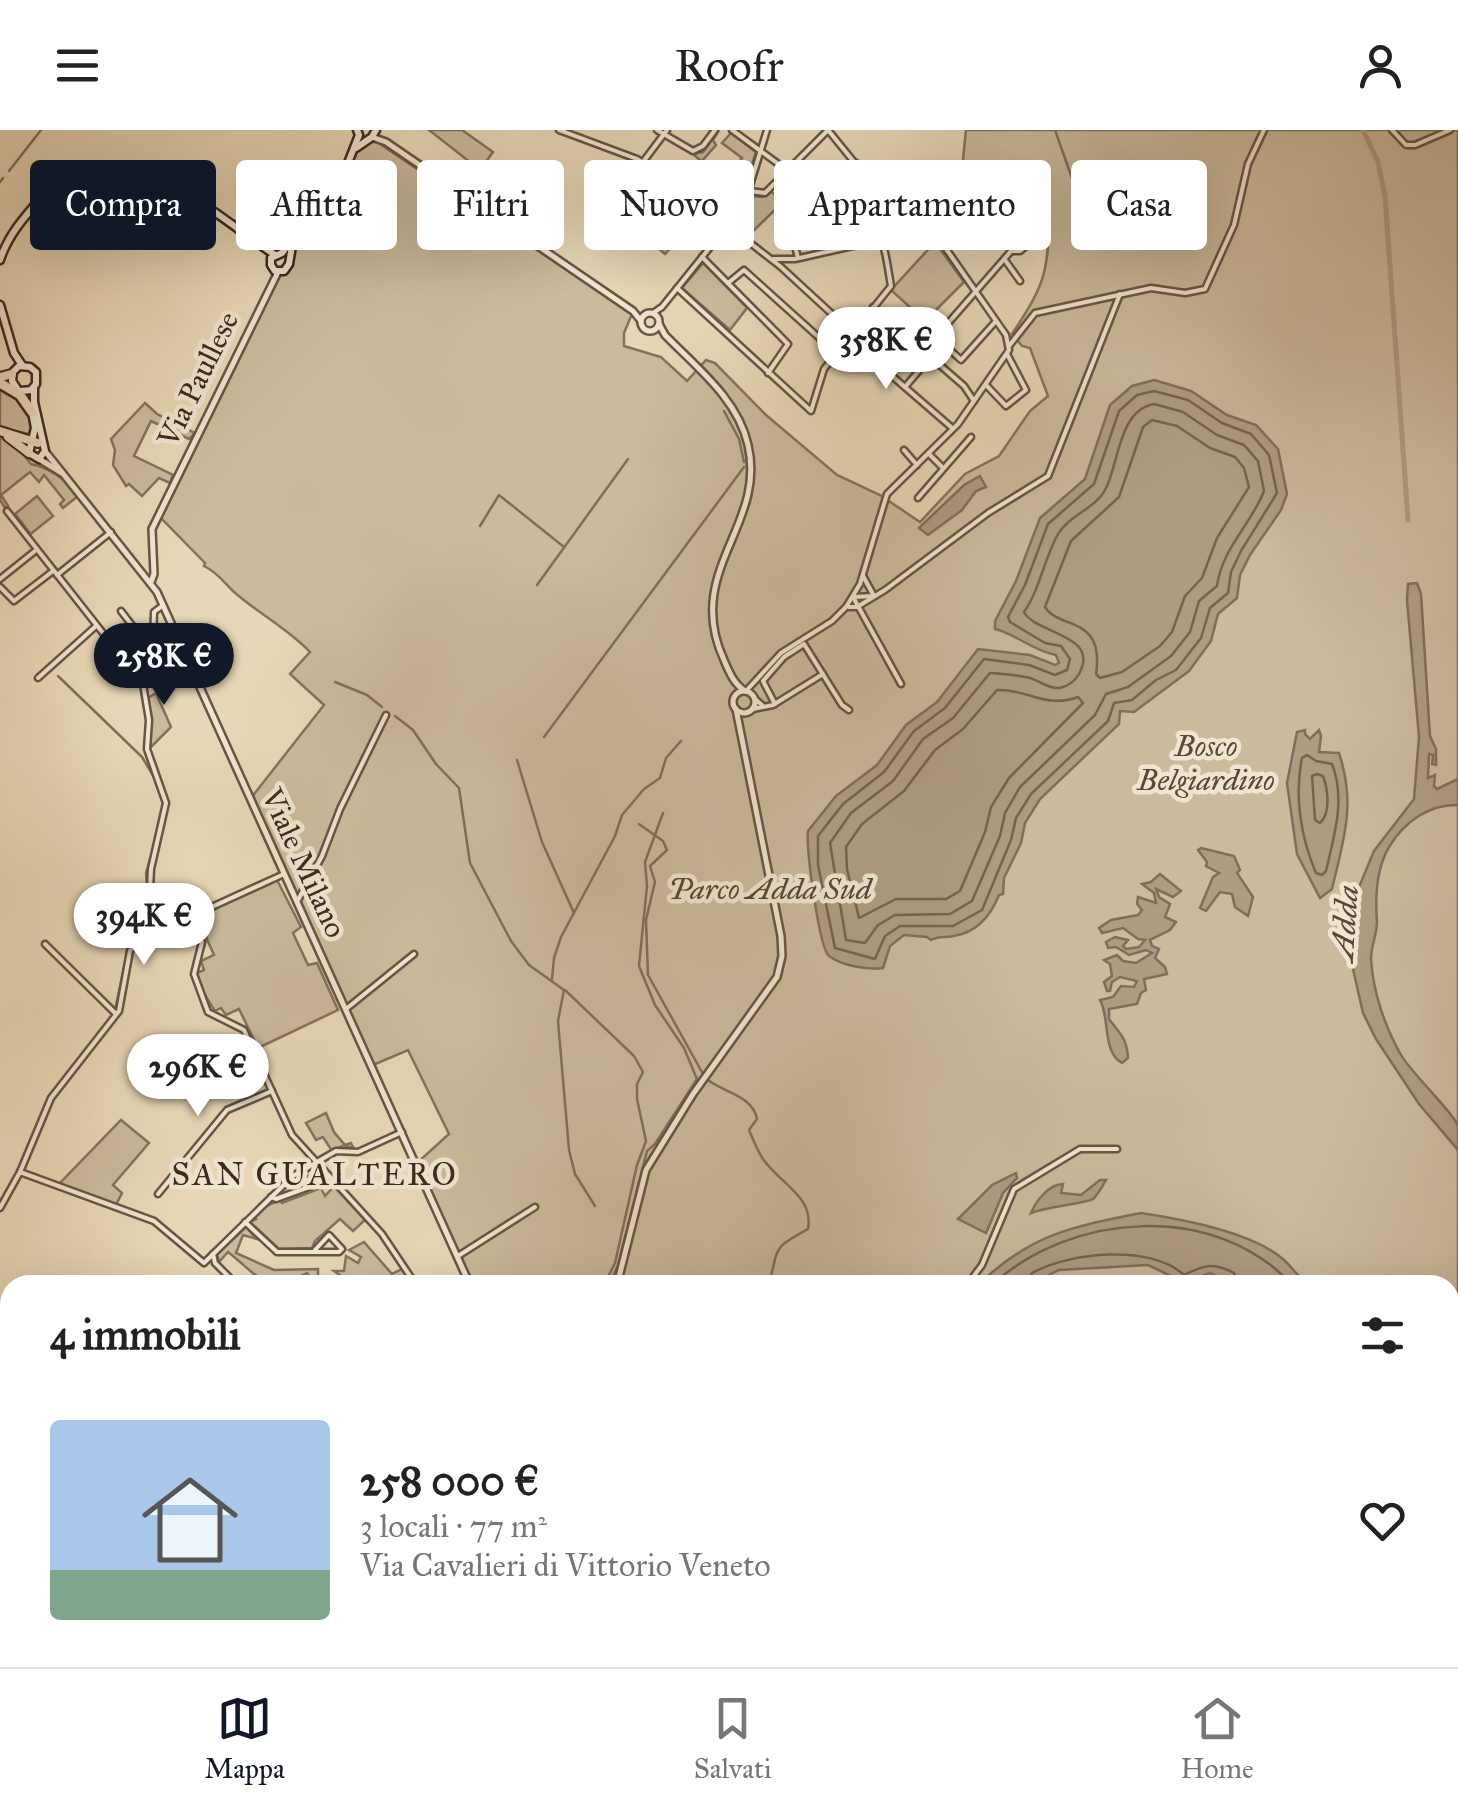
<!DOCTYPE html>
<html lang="it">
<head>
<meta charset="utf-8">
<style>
  body { margin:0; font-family:"IM FELL Great Primer",serif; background:#f2f2f2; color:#222; height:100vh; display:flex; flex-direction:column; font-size:38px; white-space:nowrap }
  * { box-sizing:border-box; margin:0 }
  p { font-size:32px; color:#767676 }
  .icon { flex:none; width:55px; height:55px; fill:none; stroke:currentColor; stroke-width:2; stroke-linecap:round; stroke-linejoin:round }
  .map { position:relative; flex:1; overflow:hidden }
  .side { position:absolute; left:0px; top:1145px; width:1460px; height:392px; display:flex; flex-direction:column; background:#fff; border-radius:30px 30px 0 0; box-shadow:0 10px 40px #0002 }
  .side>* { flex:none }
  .banner { position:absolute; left:30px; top:30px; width:1400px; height:90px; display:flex; gap:20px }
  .price { position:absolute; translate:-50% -85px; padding:0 22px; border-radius:35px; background:#fff; color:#222; font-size:32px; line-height:65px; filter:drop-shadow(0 2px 5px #0008) }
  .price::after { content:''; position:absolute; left:50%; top:60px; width:30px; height:22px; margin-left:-15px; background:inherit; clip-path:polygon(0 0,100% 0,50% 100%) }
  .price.current { background:#111827; color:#fff }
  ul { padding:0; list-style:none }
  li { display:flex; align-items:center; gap:30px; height:250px; padding:0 50px }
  li span { display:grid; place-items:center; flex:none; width:280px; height:200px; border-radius:10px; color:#555 }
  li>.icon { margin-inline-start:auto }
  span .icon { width:120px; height:120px; fill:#fffc; stroke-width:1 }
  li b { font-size:42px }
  h2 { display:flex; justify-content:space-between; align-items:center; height:120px; padding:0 50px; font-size:42px }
  .pill { padding:0 35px; border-radius:10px; background:#fff; box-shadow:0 10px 40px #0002; font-size:35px; line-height:90px }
  .pill.current { background:#111827; color:#fff }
  header { display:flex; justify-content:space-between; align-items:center; height:130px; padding:0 50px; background:#fff; font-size:45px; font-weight:600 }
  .tabs { display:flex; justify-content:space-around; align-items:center; height:140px; border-top:2px solid #e0e0e0; background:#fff; font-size:28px; color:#767676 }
  .tabs a { display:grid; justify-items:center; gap:5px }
  .tabs .current { color:#111827 }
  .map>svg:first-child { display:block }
</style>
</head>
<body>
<header><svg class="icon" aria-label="menu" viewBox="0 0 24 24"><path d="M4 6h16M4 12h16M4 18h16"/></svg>Roofr<svg class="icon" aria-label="person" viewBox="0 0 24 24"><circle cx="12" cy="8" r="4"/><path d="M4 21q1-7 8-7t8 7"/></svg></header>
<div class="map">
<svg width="1458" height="1537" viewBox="0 0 1458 1537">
  <rect width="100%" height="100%" fill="#e8d7b6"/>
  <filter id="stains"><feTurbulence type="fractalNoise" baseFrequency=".002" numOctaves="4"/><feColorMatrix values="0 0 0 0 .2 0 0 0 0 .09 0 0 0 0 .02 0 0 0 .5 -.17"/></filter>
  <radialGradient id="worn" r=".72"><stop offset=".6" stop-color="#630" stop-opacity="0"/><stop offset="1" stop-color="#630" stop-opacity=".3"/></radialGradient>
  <!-- green -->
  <g fill="#cbba9c" stroke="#84725c" stroke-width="2.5">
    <polygon points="429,0 462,0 493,22 480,40"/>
    <path d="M719 0 713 10 716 15 702 31 704 45 710 52 730 53 744 63 729 87 673 48C688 52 691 44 701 31L693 24 703 22Z"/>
    <path d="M966 0H1458V1537H677L682 1528H1450V1155H472L418 1032 449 1004 408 920 373 935 251 668 324 575 290 544 310 522C289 500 263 486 240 467 225 456 222 445 204 436L205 433 160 387 295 111 359 19 367 12H377L632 184 624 203V216L661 227 687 251 706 230 715 233 766 285 837 345 880 365 920 392 965 344 999 326 1030 281 1048 266 1030 218 1022 216 1012 204C1044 156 1049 142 1049 85 1025 69 999 85 972 66L963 29Z"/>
    <polygon points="731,3 756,22 745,56 738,51 736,36 742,28 722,13"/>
    <polygon points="676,61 687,71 662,101 675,113 665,124 625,89 643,68 657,81"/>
    <polygon points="771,61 782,73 749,105 738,97 737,91 752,66 763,67"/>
    <polygon points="935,112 964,152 925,191 891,160"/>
    <polygon points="703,133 747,178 730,200 682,158"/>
    <path d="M0 256C19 266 37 282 29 304L0 298Z"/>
    <polygon points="145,273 157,284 195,303 189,309 151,291 134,326 173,345 170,353 159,348 142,366 129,354 126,356 113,335 115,320 111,309"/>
    <path d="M0 307 20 320 31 334C51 338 66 350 78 366L63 378 60 374 64 370 44 345 39 352 30 342 1 365 8 376 5 378 0 370Z"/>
    <polygon points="37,366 53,386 28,406 29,402 15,384"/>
    <polygon points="156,563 171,597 150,618 148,568"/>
    <polygon points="277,750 301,797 293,803 308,835 317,833 338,880 258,918 239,879 226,885 221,878 215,881 203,862 197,843 204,840 201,831 214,825 197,787"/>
    <polygon points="326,983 334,1002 345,1015 351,1013 354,1019 344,1015 332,1021 323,1007 316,1010 306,993"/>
    <polygon points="121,990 149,1013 113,1055 122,1063 115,1077 59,1054"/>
    <polygon points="316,1037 365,1090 353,1101 340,1089 315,1111 312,1118 279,1119 250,1092 256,1089 255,1086 264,1077 280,1070 282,1073 321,1058 325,1066 333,1057 325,1050 312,1054 308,1046 296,1051 298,1059 276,1065 294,1048"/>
    <path d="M246 1097 257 1109 243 1105 236 1123 274 1140 318 1139V1155H314L307 1143C265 1165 260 1147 228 1122L219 1132 217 1124Z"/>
    <polygon points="364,1112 392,1144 402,1139 413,1155 354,1155 334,1141 344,1141 346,1126 358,1133 361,1127 349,1120"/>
    <polygon points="10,1279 10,1362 0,1366 0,1283"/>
  </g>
  <!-- water -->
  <g fill="#ae9c82" stroke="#816e5a" stroke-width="2.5">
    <path d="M1154 250 1191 261 1227 285 1256 295 1278 319 1287 364 1281 380 1250 425 1240 445 1237 468 1218 484 1211 511 1189 541 1134 582 1120 581 1119 594 1040 669 1025 693 1021 713 1004 748 1003 764 999 765C991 785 978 802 954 806 945 808 939 806 931 810L927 807 904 805 890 816 883 838C868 840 842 836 829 826 819 818 806 718 808 701L836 666 877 635 906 595 937 572 978 519 1030 525 1055 535 1059 533 1056 525C1033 521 1016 504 995 499V491L1016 451 1040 388 1085 349 1110 275 1132 256Z"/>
    <polygon points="980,346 986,357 976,361 962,380 928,405 919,398 964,355"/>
    <path d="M1417 453 1421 464 1430 606 1436 619V635L1432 634 1433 625 1429 624 1428 648 1435 645 1434 656 1437 659 1458 649V675C1429 674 1404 692 1389 717 1376 739 1375 767 1377 792 1377 804 1371 816 1371 829 1373 862 1385 897 1401 925 1412 944 1455 984 1458 996 1458 1003 1458 1013 1458 1020L1419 974 1376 909 1363 883 1348 817 1359 757 1374 721 1414 669 1419 607 1407 470 1408 454Z"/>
    <path d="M1305 600V604L1310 609 1319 600 1321 606 1319 622 1339 623C1356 674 1344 708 1332 759L1320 768 1297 724 1287 653 1297 602Z"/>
    <polygon points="1201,718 1234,726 1240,740 1237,743 1253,767 1248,786 1235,777 1232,764 1220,762 1206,781 1200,778 1213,747 1219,743 1206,736 1207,732 1198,720"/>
    <path d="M1160 744 1181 761 1173 767 1156 759 1159 767 1170 774 1165 787 1176 792 1170 800 1150 810 1152 816 1159 819 1155 828 1165 837 1167 844 1144 849 1146 860 1141 863 1137 874 1109 879V889C1120 904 1127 908 1128 928L1122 933C1102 922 1110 887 1100 870L1113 867 1121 856 1134 857 1137 851 1120 847 1112 852 1110 861H1107L1104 852 1112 846 1110 834 1104 830 1117 825 1123 831 1136 833 1152 823 1146 820 1129 825 1116 817 1108 818 1106 812 1115 807 1128 810 1123 816 1126 819 1139 817 1145 810 1138 809 1123 798 1102 803 1099 798 1111 790 1138 785 1142 780 1137 774 1138 767 1156 773 1154 763 1142 754 1151 752Z"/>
    <polygon points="1016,1043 1017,1048 1003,1063 986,1103 958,1089 992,1055"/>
    <path d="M1100 1050H1106C1103 1055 1098 1065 1093 1069 1088 1073 1044 1077 1031 1083 1036 1071 1049 1054 1063 1054L1061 1063 1081 1065Z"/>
    <path d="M1141 1083C1181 1089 1253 1102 1284 1130 1295 1140 1298 1149 1313 1155H1237L1210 1143 1176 1155 1171 1146 1148 1135 1059 1140 1029 1155H978C1031 1104 1071 1097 1141 1083Z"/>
  </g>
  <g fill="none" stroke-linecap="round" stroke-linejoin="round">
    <!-- shore -->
    <g stroke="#766350" stroke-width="2.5">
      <polygon points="1154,261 1188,270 1222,293 1251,304 1269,325 1277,363 1241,421 1231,442 1228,463 1210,478 1201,508 1176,540 1156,550 1132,570 1114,573 1108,591 1031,664 1016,688 1011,710 982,780 953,796 900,796 885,806 875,829 835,818 818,735 818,706 843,674 884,642 914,601 945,578 984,529 1029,535 1055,545 1067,540 1070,529 1061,516 1045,513 1010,492 1008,487 1025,455 1048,394 1094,354 1119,281 1137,265"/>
      <path d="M1154 274 1183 282 1217 305 1244 315 1258 331 1264 361C1251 395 1222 418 1217 456L1199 471 1190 502 1171 526 1128 557 1106 564 1095 585 1020 657 1005 683 1000 706 972 771 950 784 895 785 878 795 865 813 846 810 830 713 851 683 893 651 923 609 953 588 990 543C1003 544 1017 545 1030 548 1040 551 1048 559 1060 558 1068 556 1075 551 1079 544 1101 504 1035 504 1024 482 1040 459 1044 429 1058 404 1069 385 1098 378 1107 356 1119 329 1120 280 1154 274Z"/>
      <path d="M1152 290 1177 296 1210 318 1235 327 1244 338 1249 357 1217 408 1202 448 1185 466 1172 502 1160 516 1122 542 1100 548 1096 544C1105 485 1059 500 1045 477L1071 411 1119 367 1143 297Z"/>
      <path d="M997 560C1029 559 1045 579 1078 567L1083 573 1009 648 991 677 985 702 960 761 946 769H896L859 788 847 739 846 717 862 694 904 661 935 620 963 599Z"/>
      <path d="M1307 625 1316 631 1332 634C1346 670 1334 705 1326 741L1322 745 1316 743C1301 708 1294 666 1302 628Z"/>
      <path d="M1317 644 1323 646C1328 660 1331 683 1320 693L1315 690 1312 646Z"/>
      <path d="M992 1155C1071 1082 1216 1071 1292 1155"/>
      <path d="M1028 1155 1032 1143C1070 1122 1151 1114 1184 1145 1204 1135 1213 1132 1234 1143L1238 1155"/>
    </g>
    <!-- stream -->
    <g stroke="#816e5a" stroke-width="2.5">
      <polyline points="1055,0 1079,68"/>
      <polyline points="9,41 41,0"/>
      <polyline points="0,52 3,48"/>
      <polyline points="724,281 739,309 744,332"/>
      <polyline points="480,396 499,365 564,417"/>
      <polyline points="537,455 628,329"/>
      <polyline points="58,546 142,627 158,654"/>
      <polyline points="335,552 367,565 382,577"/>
      <polyline points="395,586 413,600 436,634 459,658 470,733 511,811 529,835 564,860 558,891 569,1020 575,1044 595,1076"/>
      <polyline points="544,607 744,337"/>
      <polyline points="517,630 542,712 574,783"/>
      <polyline points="639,694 663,711 667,720 650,736 655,752 646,790 648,845 703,944"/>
      <polyline points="552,849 554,828 561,807 615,706 622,685 644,659 660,648 666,628 681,611"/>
      <polyline points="565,860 634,926 643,942 637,954 637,969 646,1011 637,1035 615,1133 604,1155"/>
      <polyline points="115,880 133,796 148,767 146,743 157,706"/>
      <path d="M708 950C725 963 753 966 757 989L749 1000C753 1009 757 1020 763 1029 779 1053 814 1066 808 1099 772 1119 779 1115 769 1155"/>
      <polyline points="609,1155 618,1135 647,1021 655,1014 697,949 684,918 655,875 639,836 647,756 645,732 663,683"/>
      <polyline points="0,1369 10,1365"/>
      <polyline points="177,1528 179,1537"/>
      <polyline points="376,1528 377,1537"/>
      <polyline points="614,1528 620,1537"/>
      <polyline points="0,1535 19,1529 23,1537"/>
      <polyline points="220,1537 265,1528"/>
      <polyline points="868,1537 872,1528"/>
    </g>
    <!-- canal -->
    <polyline stroke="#ae9c82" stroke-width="5" points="1363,0 1378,32 1385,66 1408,390"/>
    <defs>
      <g id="minor">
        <polyline points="559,0 637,29 689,65 781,137 845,196 869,226 951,297"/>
        <polyline points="657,0 693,21 703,16 715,0"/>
        <polyline points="732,0 788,41"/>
        <polyline points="828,0 854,32 867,39 911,102"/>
        <polyline points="1392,0 1406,15 1415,15 1450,0"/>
        <polyline points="643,32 667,0"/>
        <polyline points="750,61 765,63 828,0"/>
        <polyline points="1012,121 1020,121 1028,114 1026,104"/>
        <polyline points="702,127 788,214 768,243"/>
        <polyline points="798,128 792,104 794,92 854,32"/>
        <polyline points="773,129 795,129 929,99"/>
        <polyline points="1005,130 1020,151"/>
        <polyline points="728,153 744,140 835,222"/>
        <path d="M677 158 811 281 824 239 891 156C888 140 886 116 877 101 863 76 835 96 837 119"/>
        <polyline points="873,177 964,256 974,271"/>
        <polyline points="653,183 662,177 744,75 767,0"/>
        <polyline points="996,191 961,230 936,207 1026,104"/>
        <polyline points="1009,216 1035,183 1151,158 1185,163 1205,159 1234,95 1248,34 1264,0"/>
        <polyline points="987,256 1006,276 1026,260 1007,224"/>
        <polyline points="905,257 941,215"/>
        <polyline points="904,320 917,335"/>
        <polyline points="929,324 943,338"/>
        <polyline points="918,368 971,307"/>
        <polyline points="7,381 143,554"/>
        <polyline points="57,445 111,402"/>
        <polyline points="0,449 35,421"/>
        <polyline points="0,457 14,471 53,441"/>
        <polyline points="853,467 901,554"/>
        <polyline points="853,467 874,466 863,446"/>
        <polyline points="162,476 154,482 153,512 143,554 149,590 147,619 166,673 151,739 150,758 160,773 202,812 194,844 208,882 244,900 292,1005 382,1104 416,1155"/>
        <polyline points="849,477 857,477 885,460 988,383 1048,346 1120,164"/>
        <polyline points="121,481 151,520"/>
        <polyline points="38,548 96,496"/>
        <polyline points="746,561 781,523 832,491 846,477 860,454 887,364 958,294 1009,220 1006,205 910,67 914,59"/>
        <polyline points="755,569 763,576"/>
        <polyline points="775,574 763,551 784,527 804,514 842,575 849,580"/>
        <polyline points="753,579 773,575 823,544"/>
        <polyline points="298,770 322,726 340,679 386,585"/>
        <polyline points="45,814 116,884"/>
        <polyline points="346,879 414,824"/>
        <polyline points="20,1042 51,968 119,881 130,821 135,812 284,744"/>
        <polyline points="158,1064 227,980 272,961"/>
        <polyline points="271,1067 276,1069 320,1053 326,1055"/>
        <polyline points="0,1078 20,1042 154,1091 204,1133 293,1046 336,1021 358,1022 402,1002"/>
        <polyline points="245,1092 277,1122 339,1122 342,1119 329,1105 315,1120"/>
        <polyline points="213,1124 215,1133 237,1155"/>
        <polyline points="458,1126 535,1077"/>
        <polyline points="967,1155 982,1135 1014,1059 1080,1019 1117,1019"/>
        <polyline points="381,1528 382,1537"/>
        <polyline points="392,1528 393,1537"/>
        <polyline points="450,1528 453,1537"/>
        <polyline points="887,1528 891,1537"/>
      </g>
      <g id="tertiary">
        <polyline points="372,7 386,12 633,181 641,191"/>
        <circle cx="650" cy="192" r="9"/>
        <path d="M659 194 665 205C696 237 738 269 748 315 767 396 683 441 724 530 729 542 734 554 745 561"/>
        <polyline points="45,321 157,462 470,1155"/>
        <polyline points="39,329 62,343"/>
        <polyline points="151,452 154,444 152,399 278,142"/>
        <circle cx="744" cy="572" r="11"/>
        <polyline points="617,1155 646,1040 693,964 777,847 782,826 781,806 736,579"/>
        <polyline points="1450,1410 1458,1384"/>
        <polyline points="1450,1528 1450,1537"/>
        <polyline points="556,1532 572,1536"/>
        <polyline points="543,1537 564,1528"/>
      </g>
      <g id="secondary">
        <polyline points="356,18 372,7 376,0"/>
        <polyline points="293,110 289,134 284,141 275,141 271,135 271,128 282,123 348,33 359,5 357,0"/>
        <path d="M0 130C9 102 29 82 48 60 129 0 206 79 275 125"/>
        <polyline points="0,175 14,223 22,235"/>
        <polyline points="18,260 12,251 13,242 19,236 30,237 36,242 36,254 31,260 21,261"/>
        <polyline points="32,282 35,298 29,323 39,329 45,321 34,272 34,257"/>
      </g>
      <g id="primary">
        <polyline points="0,247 12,244"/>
        <polyline points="0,301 38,313"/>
        <polyline points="8,307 29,323"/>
      </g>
      <polyline id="trunk" points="0,253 20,265 32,282"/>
    </defs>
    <!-- minor casing -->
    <use href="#minor" stroke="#685543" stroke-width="9"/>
    <!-- tertiary casing -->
    <use href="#tertiary" stroke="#685543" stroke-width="10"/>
    <!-- secondary casing -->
    <use href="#secondary" stroke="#3e2a1d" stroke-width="11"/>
    <!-- primary casing -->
    <use href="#primary" stroke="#3e2a1d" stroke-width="12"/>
    <!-- trunk casing -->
    <use href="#trunk" stroke="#3e2a1d" stroke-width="14"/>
    <!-- minor -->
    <use href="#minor" stroke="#f0e5d0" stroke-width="4"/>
    <!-- tertiary -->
    <use href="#tertiary" stroke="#f0e5d0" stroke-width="5"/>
    <!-- secondary -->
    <use href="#secondary" stroke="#f0e5d0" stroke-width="6"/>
    <!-- primary -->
    <use href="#primary" stroke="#e8d7b6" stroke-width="8"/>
    <!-- trunk -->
    <use href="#trunk" stroke="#e8d7b6" stroke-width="9"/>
  </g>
  <g text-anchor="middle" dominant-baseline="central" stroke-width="9" stroke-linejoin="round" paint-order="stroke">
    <!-- street labels -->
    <g font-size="30" fill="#3e2a1d" stroke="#f0e5d0">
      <text transform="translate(198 249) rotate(-64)">Via Paullese</text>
      <text transform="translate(304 733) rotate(65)">Viale Milano</text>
    </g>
    <!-- park labels -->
    <g font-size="30" font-style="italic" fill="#5a4736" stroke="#f0e5d0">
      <text x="1206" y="616">Bosco<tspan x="1206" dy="34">Belgiardino</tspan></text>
      <text x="770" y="759">Parco Adda Sud</text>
    </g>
    <!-- water labels -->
    <g font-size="32" font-style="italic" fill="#5a4636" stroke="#f0e5d0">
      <text transform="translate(1345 793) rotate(-86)">Adda</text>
    </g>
    <!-- neighbourhood labels -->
    <g font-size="32" letter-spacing="2.5" fill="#3e2a1d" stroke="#f0e5d0">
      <text x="315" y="1044">SAN GUALTERO</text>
    </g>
  </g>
  <rect width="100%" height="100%" filter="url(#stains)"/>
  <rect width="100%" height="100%" fill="url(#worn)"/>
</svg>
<b class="price" style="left:886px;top:262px">358K €</b>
<b class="price current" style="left:164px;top:578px">258K €</b>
<b class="price" style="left:144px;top:838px">394K €</b>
<b class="price" style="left:198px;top:989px">296K €</b>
<div class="banner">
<a class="pill current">Compra</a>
<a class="pill">Affitta</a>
<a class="pill">Filtri</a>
<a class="pill">Nuovo</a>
<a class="pill">Appartamento</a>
<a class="pill">Casa</a>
</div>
<section class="side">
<h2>4 immobili<svg class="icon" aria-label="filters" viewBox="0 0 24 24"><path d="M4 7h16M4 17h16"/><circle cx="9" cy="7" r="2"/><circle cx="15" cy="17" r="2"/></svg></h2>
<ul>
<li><span style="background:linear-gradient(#a9c7e8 75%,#7fa58c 0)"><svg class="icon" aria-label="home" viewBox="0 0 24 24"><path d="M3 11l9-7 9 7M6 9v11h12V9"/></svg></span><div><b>258 000 €</b><p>3 locali · 77 m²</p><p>Via Cavalieri di Vittorio Veneto</p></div><svg class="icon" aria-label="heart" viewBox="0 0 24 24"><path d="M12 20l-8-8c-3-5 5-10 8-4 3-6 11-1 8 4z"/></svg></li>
</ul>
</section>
</div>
<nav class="tabs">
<a class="current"><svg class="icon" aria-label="map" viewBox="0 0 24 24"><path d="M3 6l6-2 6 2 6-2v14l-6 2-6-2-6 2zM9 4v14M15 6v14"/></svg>Mappa</a>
<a><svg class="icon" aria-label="saved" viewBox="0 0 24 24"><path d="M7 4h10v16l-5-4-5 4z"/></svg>Salvati</a>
<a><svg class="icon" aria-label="home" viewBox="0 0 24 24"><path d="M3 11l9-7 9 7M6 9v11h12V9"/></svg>Home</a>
</nav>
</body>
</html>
